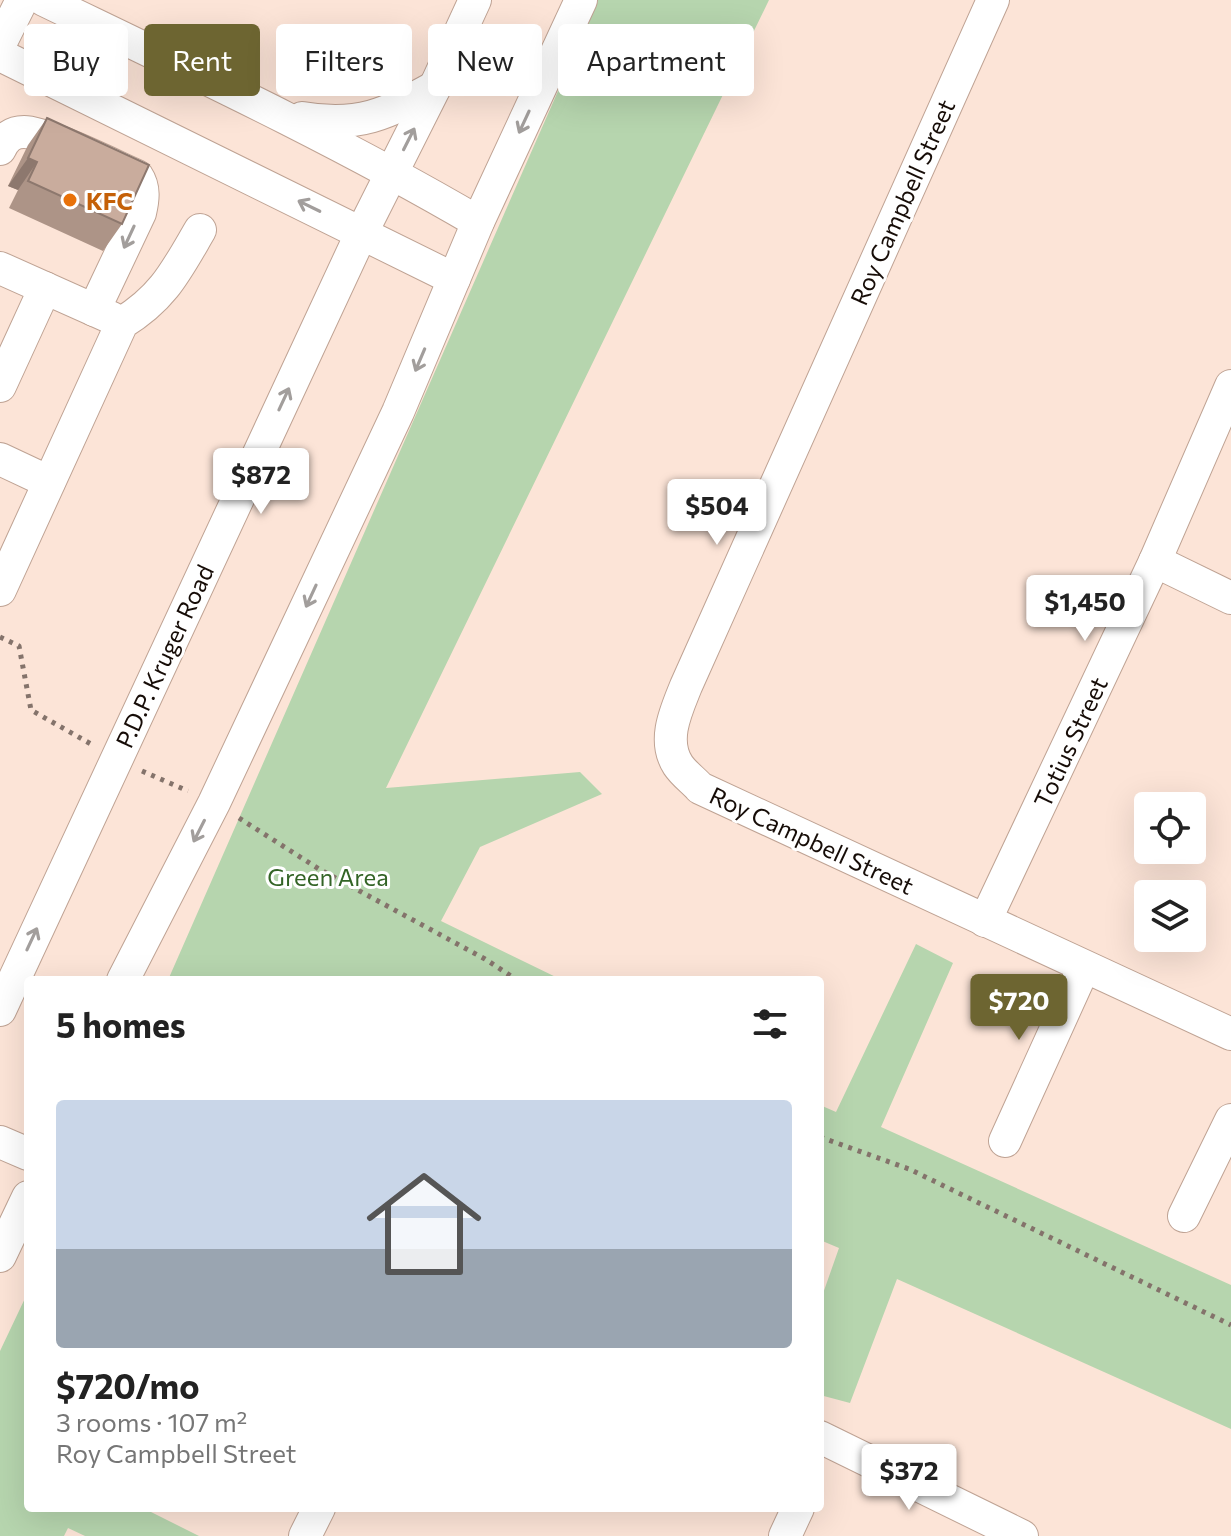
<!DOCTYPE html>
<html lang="en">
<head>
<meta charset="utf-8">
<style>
  body { margin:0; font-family:Commissioner,sans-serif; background:#f2f2f2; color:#222; height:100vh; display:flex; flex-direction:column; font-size:30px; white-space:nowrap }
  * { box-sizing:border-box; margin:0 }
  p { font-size:26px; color:#767676 }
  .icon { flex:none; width:44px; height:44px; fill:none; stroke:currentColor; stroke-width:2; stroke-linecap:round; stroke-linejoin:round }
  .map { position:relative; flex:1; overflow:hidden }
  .details { position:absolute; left:24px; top:976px; width:800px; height:536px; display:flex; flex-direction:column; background:#fff; border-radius:8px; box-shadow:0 8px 32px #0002 }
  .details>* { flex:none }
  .banner { position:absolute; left:24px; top:24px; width:800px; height:72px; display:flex; gap:16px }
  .controls { position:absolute; left:1134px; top:792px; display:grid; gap:16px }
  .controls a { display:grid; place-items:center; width:72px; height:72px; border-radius:8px; background:#fff; box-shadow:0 8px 32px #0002; font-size:40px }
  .price { position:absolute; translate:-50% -68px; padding:0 18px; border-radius:8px; background:#fff; color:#222; font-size:26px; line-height:52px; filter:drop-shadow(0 2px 4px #0008) }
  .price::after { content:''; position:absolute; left:50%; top:48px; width:24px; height:18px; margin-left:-12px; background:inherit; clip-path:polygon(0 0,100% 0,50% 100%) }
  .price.active { background:#6d6531; color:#fff }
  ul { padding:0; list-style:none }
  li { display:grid; align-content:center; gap:16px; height:424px; padding:0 32px }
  li span { display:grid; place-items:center; height:248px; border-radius:8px; color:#555 }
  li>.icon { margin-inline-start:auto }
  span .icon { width:144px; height:144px; fill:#fffc; stroke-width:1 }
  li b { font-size:34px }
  h2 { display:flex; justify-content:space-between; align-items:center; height:96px; padding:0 32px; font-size:34px }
  .tag { padding:0 28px; border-radius:8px; background:#fff; box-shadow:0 8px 32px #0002; font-size:28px; line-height:72px }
  .tag.active { background:#6d6531; color:#fff }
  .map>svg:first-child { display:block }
</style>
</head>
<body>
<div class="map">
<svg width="1231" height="1536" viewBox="0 0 1231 1536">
  <rect width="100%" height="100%" fill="#fce4d7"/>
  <!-- green -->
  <g fill="#b6d5ae">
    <polygon points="598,0 769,0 386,788 580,772 602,794 480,847 441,921 562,980 168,980"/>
    <polygon points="916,944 953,963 881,1127 1231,1285 1231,1429 897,1279 850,1403 820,1395 820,1302 839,1248 820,1240 820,1105 836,1112"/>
    <polygon points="28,1292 28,1508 143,1508 199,1536 85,1536 68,1528 64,1536 0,1536 0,1351"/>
  </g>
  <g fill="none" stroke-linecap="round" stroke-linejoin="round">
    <defs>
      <g id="minor">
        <path d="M44 0C191 71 338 140 478 222"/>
        <path d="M993 0 686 686C676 711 662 740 678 765 684 774 694 781 700 788L1231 1034"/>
        <polyline points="0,44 22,0"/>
        <polyline points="0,55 454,279"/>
        <path d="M302 118C359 128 386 114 435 87"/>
        <path d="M0 149C5 138 12 132 24 132 46 132 114 166 137 176 145 188 143 200 140 213L94 310"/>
        <polyline points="0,268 112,318"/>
        <polyline points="0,386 45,288"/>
        <polyline points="0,459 49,482"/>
        <polyline points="1155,561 1231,598"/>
        <path d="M0 590 122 323C164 297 176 271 200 230"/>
        <polyline points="985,921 1155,561 1231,386"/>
        <polyline points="123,980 214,803 398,412 478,222 581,0"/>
        <polyline points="0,1010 362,232 435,87 475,0"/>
        <polyline points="1005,1141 1084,967"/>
        <polyline points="0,1142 28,1154"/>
        <polyline points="1184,1216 1231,1120"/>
        <polyline points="0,1256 28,1197"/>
        <polyline points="820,1437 1022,1536"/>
        <polyline points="305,1536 319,1508"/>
        <polyline points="785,1536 798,1508"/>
      </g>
    </defs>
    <!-- minor casing -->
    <use href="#minor" stroke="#bfa394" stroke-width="34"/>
    <!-- path -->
    <g stroke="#84736b" stroke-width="5" stroke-dasharray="4 6" stroke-linecap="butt">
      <polyline points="0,637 19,646 31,710 91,744"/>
      <polyline points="142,771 188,791"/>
      <polyline points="239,818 319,869 485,959 517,980"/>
      <polyline points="820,1137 909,1169 1231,1325"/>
    </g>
    <!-- minor -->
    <use href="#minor" stroke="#fff" stroke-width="32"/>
  </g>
  <!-- wall -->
  <polygon fill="#ad9487" points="47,118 122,224 103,251 9,208 18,190 8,186 28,145"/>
  <!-- shaded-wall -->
  <polygon fill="#8d786e" points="28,158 37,162 18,190 8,186"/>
  <!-- building -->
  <polygon fill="#c9ac9d" stroke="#8d786e" stroke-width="2" points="47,118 149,165 122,224 28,181 37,162 28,158"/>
  <!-- one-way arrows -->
  <defs><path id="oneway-shaft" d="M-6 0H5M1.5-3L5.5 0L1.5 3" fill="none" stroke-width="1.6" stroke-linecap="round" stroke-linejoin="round" transform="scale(2)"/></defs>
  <g stroke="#a29e9c">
    <use href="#oneway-shaft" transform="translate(524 122) rotate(115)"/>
    <use href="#oneway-shaft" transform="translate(409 139) rotate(-63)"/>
    <use href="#oneway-shaft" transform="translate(309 206) rotate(-154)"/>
    <use href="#oneway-shaft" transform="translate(129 237) rotate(115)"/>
    <use href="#oneway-shaft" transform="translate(420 360) rotate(113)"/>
    <use href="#oneway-shaft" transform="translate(284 399) rotate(-65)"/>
    <use href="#oneway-shaft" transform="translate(311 596) rotate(115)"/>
    <use href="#oneway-shaft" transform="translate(199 831) rotate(117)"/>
    <use href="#oneway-shaft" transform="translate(32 939) rotate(-65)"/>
  </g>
  <!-- markers -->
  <circle fill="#e8710a" stroke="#fff" stroke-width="3" cx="70" cy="200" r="8"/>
  <g text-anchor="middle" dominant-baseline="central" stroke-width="6" stroke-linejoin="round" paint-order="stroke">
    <!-- food labels -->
    <g font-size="24" font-weight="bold" fill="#c56008" stroke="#fff" text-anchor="start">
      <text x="86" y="200">KFC</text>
    </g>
    <!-- street labels -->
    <g font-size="24" fill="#160c07" stroke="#fff">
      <text transform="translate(902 202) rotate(-66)">Roy Campbell Street</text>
      <text transform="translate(164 656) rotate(-65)">P.D.P. Kruger Road</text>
      <text transform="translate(1070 742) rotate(-65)">Totius Street</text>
      <text transform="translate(812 840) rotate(25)">Roy Campbell Street</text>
    </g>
    <!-- park labels -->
    <g font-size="24" fill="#336426" stroke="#fff">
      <text x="328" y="876">Green Area</text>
    </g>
  </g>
</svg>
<div class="controls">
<a><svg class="icon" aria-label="locate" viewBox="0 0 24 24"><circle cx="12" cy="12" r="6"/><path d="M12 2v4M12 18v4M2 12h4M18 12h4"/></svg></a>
<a><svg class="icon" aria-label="layers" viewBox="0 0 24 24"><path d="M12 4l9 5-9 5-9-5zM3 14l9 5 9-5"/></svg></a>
</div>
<b class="price" style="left:261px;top:516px">$872</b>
<b class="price" style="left:717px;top:547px">$504</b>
<b class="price" style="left:1085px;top:643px">$1,450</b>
<b class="price active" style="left:1019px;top:1042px">$720</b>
<b class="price" style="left:909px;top:1512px">$372</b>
<div class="banner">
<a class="tag">Buy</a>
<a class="tag active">Rent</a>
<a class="tag">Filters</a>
<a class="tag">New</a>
<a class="tag">Apartment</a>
</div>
<section class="details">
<h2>5 homes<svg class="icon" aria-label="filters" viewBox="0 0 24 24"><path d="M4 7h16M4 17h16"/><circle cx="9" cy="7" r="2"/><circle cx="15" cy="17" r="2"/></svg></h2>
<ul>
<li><span style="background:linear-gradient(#c9d6e8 60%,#9aa5b1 0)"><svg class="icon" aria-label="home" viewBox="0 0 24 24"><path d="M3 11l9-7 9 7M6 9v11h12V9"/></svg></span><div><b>$720/mo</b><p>3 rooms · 107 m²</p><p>Roy Campbell Street</p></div></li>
</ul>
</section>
</div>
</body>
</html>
